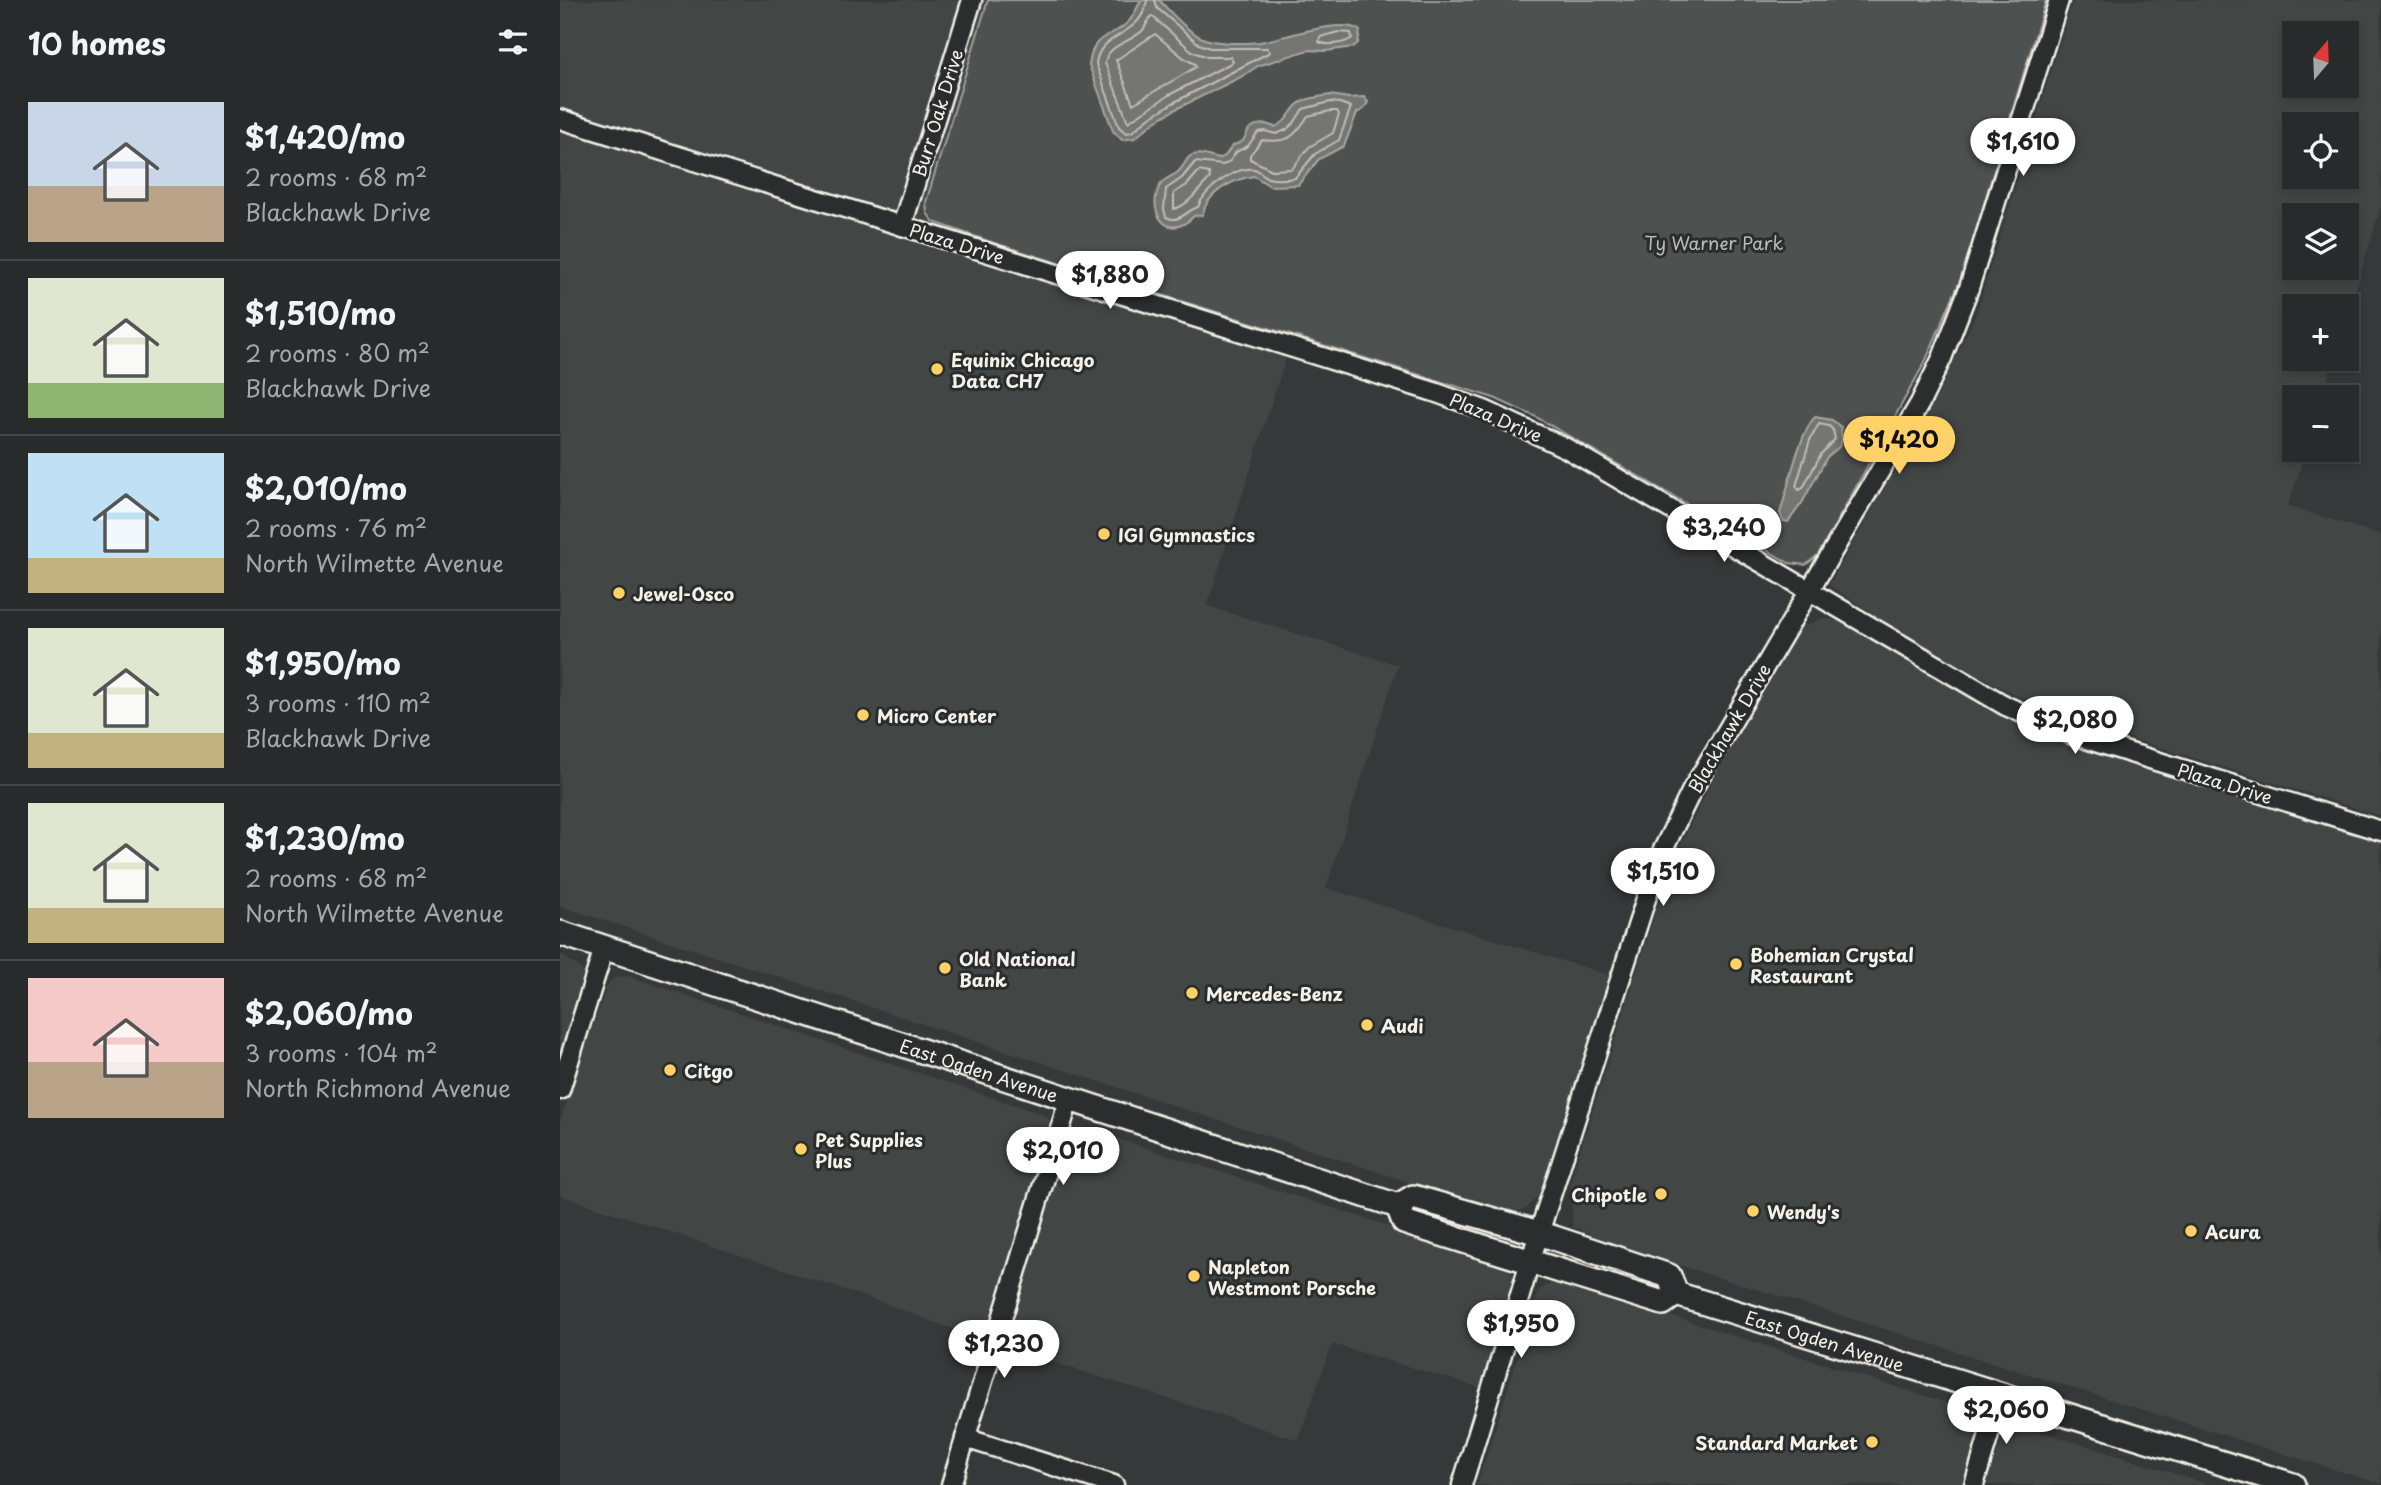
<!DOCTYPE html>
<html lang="en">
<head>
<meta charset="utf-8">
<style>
  body { margin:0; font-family:"Playpen Sans",sans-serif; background:#303333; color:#f1f3f6; height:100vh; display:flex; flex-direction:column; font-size:26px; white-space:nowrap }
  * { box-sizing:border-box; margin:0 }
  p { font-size:23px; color:#a5a7a9 }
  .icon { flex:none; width:38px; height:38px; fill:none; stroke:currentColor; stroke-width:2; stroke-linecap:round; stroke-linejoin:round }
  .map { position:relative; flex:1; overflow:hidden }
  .sheet { display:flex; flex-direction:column; background:#282b2b; width:560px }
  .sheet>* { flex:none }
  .needle { width:46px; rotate:19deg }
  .fabs { position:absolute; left:1722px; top:21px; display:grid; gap:14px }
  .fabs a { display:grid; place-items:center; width:77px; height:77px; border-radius:0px; background:#282b2b; box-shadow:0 4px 10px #0003,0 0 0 2px #444747; font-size:35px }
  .price { position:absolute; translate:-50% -60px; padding:0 16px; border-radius:24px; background:#fff; color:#222; font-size:23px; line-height:46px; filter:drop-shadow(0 2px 4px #0008) }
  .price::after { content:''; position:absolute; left:50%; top:42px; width:21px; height:16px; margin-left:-10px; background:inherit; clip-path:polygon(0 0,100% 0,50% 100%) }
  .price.current { background:#ffd166; color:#111 }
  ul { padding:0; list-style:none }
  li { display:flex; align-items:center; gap:21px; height:175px; padding:0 28px }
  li+li { border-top:2px solid #444747 }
  li span { display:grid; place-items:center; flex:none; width:196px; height:140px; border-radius:0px; color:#555 }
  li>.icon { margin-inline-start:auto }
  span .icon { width:84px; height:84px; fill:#fffc; stroke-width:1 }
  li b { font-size:30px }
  h2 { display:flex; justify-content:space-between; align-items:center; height:84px; padding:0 28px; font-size:30px }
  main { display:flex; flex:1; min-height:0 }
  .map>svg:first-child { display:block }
</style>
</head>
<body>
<main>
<section class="sheet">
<h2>10 homes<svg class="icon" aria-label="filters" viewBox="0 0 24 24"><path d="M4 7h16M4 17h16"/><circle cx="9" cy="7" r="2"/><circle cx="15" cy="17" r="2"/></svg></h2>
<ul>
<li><span style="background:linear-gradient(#c9d6e8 60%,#b9a48a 0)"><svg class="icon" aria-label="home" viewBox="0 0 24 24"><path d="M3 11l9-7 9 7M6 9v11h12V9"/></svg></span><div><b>$1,420/mo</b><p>2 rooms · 68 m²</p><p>Blackhawk Drive</p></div></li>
<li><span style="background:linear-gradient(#dfe7d0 75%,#8fb573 0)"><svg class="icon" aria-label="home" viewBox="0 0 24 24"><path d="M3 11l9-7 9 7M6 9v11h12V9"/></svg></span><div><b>$1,510/mo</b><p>2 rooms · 80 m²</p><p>Blackhawk Drive</p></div></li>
<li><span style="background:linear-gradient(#bfe0f5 75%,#c2b280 0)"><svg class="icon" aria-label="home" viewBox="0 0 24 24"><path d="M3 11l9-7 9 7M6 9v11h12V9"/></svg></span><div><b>$2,010/mo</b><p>2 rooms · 76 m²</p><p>North Wilmette Avenue</p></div></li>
<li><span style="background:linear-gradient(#dfe7d0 75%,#c2b280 0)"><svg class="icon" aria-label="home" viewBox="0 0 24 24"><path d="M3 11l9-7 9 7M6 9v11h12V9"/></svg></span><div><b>$1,950/mo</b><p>3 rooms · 110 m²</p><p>Blackhawk Drive</p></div></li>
<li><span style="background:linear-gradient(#dfe7d0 75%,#c2b280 0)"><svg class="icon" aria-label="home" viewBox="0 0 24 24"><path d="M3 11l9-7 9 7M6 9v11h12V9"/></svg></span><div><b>$1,230/mo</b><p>2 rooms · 68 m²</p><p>North Wilmette Avenue</p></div></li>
<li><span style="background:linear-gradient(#f6c9c9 60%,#b9a48a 0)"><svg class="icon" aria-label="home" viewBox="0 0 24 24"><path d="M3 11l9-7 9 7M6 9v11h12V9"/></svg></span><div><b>$2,060/mo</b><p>3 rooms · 104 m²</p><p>North Richmond Avenue</p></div></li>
</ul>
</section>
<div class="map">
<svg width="1821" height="1485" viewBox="0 0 1821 1485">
  <rect width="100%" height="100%" fill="#363939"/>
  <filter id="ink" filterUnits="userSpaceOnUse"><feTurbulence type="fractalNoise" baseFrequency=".0143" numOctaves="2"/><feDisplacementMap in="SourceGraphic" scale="14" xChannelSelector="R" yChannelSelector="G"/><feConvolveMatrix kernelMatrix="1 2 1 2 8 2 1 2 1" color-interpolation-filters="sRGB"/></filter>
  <g filter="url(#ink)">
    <!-- built -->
    <g fill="#434645" fill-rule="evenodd">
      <polygon points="0,0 428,0 366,201 434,243 733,335 647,606 838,665 766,888 1049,975 982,1185 977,1197 967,1208 956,1212 938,1211 0,906"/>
      <path d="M1513 0H1821V206L1787 317V306H1734V359H1774L1762 397H1734V450H1746L1728 506 1821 535V816L1563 736 1458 696 1368 649 1269 585 1380 391 1416 314ZM1787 33V86H1734V33ZM1787 124V177H1734V124ZM1734 215H1787V268H1734Z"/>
      <polygon points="1263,618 1281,622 1463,726 1821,842 1821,1484 1061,1247 1013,1227 1010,1183 1098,904 1120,846 1161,763 1241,628"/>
      <polygon points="0,954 22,969 24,975 0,1056"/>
      <polygon points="68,976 482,1114 488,1118 491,1125 490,1132 428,1342 326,1304 0,1195 0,1121 45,991 50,981 58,977"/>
      <polygon points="520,1129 527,1129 940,1262 953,1275 954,1283 921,1388 772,1344 738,1440 445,1347 497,1175 511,1135"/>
      <polygon points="992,1283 1017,1286 1406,1409 1417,1425 1418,1433 1403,1485 917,1485 977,1296 980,1289"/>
      <polygon points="1461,1428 1479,1431 1651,1485 1426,1485 1443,1436 1449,1430"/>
    </g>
    <!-- green -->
    <polygon fill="#4e514f" stroke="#a1a19c" stroke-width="2" points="428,0 1486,0 1402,276 1365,362 1259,554 1246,565 1229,563 974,416 934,398 434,243 374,222 367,213 366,202"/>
    <!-- water -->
    <g fill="#757572" stroke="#a8a7a1" stroke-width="2">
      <path d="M582 0H599C612 13 628 33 645 39 658 44 691 44 705 41 726 37 784 17 800 31L798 43 793 47 766 51 748 50 698 66 681 77 616 109 594 122 575 138 562 140 553 131 529 65C534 28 554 40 570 20 575 14 577 6 582 0Z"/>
      <path d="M770 95 789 98 804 97 808 102 804 109 797 113 784 146 759 159 738 185 710 186 694 176C676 179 655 188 646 205 644 208 644 212 642 215L634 216C606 245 585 208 601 184 605 178 613 176 618 172 622 168 625 163 628 158 636 150 649 157 659 159L665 156 672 146 683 141 689 129 696 125 706 124 715 127C727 122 728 115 736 106 744 98 759 97 770 95Z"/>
      <path d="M1255 417 1272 420 1281 427 1282 440 1279 447 1267 457 1242 503 1228 522 1223 521 1220 513C1228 489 1239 433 1255 417Z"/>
    </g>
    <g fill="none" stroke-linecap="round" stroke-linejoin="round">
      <!-- shore -->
      <g stroke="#c1bfb9" stroke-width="2">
        <path d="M587 0C582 38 539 31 536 64L559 127 566 133 572 132 590 117 613 103 710 52 707 48H650L639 44 597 8 595 0"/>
        <path d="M592 16 633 52 648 57H671L673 62 609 95 568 122 545 63C547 44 571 43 583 30 587 25 587 20 592 16Z"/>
        <path d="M778 32 791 33 792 38C785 44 767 46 759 42L760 37Z"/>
        <polygon points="595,34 624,58 635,64 636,67 573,104 556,60"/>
        <path d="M770 102 780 103 791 107 779 140 755 154 735 178C728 179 715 180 708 178 703 176 700 170 694 169 675 166 644 190 638 207 625 211 620 224 606 217L604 209 606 189 622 178 635 162 663 165 670 161 676 152 688 146 698 132 705 131 716 134 726 130 734 123 743 109Z"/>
        <path d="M770 111H777L779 114 773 133 749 147 732 169 712 170 690 159V155L702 140C728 143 734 138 748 116Z"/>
        <path d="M639 171 649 173 650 178C639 189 629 205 614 209V193L627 185Z"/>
        <polygon points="1259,424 1269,426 1273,430 1275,439 1261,454 1243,488 1239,490 1236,486 1250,440"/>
      </g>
      <defs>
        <g id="minor">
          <polyline points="0,119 874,392 924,410 1006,448 1446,706 1513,735 1548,746 1821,831"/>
          <polyline points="342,226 412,0"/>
          <polyline points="0,1090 44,948"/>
          <polyline points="405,1438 554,1485"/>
          <polyline points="391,1485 509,1100"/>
          <polyline points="902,1485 979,1233 1092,880 1101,854 1132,790 1360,403 1382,358 1409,288 1499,0"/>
          <polyline points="1414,1485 1441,1395"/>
        </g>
        <g id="major">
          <path id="s1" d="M0 933 838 1206 853 1197 979 1233 1109 1276 1116 1294"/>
          <polyline points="838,1206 844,1222 856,1226 1103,1303 1116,1294"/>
          <path id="s2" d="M1116 1294 1733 1485"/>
        </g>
      </defs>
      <!-- minor casing -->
      <use href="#minor" stroke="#f4f1e8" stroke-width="23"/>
      <!-- major casing -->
      <use href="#major" stroke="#f4f1e8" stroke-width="28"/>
      <!-- minor -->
      <use href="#minor" stroke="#2a2d2e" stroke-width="18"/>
      <!-- major -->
      <use href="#major" stroke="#2a2d2e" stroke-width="23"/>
    </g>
  </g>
  <!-- markers -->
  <g fill="#ffd166" stroke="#2a2d2e" stroke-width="2.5">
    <circle cx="377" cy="369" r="7"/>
    <circle cx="544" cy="534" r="7"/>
    <circle cx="59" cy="593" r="7"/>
    <circle cx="303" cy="715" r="7"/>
    <circle cx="1176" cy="964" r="7"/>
    <circle cx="385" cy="968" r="7"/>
    <circle cx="632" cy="993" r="7"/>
    <circle cx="807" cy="1025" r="7"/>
    <circle cx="110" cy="1070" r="7"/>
    <circle cx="241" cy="1149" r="7"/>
    <circle cx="1101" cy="1194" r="7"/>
    <circle cx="1193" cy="1211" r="7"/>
    <circle cx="1631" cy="1231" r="7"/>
    <circle cx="634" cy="1276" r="7"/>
    <circle cx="1312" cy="1442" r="7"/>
  </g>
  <g text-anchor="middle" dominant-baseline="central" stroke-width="6" stroke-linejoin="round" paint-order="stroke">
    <!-- street labels -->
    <g font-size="18" fill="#f4f1e8" stroke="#2a2d2e">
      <text transform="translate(377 113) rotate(-73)">Burr Oak Drive</text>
      <text transform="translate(397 243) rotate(17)">Plaza Drive</text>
      <text transform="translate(936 417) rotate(23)">Plaza Drive</text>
      <text transform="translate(1169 728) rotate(-60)">Blackhawk Drive</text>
      <text transform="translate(1665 783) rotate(17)">Plaza Drive</text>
      <text stroke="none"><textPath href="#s1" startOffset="441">East Ogden Avenue</textPath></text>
      <text stroke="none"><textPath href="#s2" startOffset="156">East Ogden Avenue</textPath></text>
    </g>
    <!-- park labels -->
    <g font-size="18" fill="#bab9b2" stroke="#2a2d2e">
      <text x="1154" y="242">Ty Warner Park</text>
    </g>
    <!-- poi labels -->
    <g font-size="18" font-weight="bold" fill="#f4f1e8" stroke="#2a2d2e" text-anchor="start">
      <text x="391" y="359">Equinix Chicago<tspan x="391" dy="21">Data CH7</tspan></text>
      <text x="558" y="534">IGI Gymnastics</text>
      <text x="73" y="593">Jewel-Osco</text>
      <text x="317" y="715">Micro Center</text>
      <text x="1190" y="954">Bohemian Crystal<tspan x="1190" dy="21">Restaurant</tspan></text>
      <text x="399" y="958">Old National<tspan x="399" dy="21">Bank</tspan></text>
      <text x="646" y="993">Mercedes-Benz</text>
      <text x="821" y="1025">Audi</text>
      <text x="124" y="1070">Citgo</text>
      <text x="255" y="1139">Pet Supplies<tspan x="255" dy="21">Plus</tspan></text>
      <text x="1087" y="1194" text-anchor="end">Chipotle</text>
      <text x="1207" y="1211">Wendy's</text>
      <text x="1645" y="1231">Acura</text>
      <text x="648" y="1266">Napleton<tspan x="648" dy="21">Westmont Porsche</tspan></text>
      <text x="1298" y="1442" text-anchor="end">Standard Market</text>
    </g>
  </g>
</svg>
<div class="fabs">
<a><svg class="needle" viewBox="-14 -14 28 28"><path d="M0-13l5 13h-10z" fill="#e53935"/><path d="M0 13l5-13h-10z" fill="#a5a7a9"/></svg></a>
<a><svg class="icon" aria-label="locate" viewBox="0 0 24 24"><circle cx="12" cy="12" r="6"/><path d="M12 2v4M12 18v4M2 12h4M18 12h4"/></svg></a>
<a><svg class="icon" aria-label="layers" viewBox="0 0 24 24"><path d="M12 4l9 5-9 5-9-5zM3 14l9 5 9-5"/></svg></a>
<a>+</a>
<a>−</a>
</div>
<b class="price" style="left:1463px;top:178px">$1,610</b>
<b class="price" style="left:550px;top:311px">$1,880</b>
<b class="price current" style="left:1339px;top:476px">$1,420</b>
<b class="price" style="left:1164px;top:564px">$3,240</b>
<b class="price" style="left:1515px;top:756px">$2,080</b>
<b class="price" style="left:1103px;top:908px">$1,510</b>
<b class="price" style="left:503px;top:1187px">$2,010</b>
<b class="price" style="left:961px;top:1360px">$1,950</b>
<b class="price" style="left:444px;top:1380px">$1,230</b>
<b class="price" style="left:1446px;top:1446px">$2,060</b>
</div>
</main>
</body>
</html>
